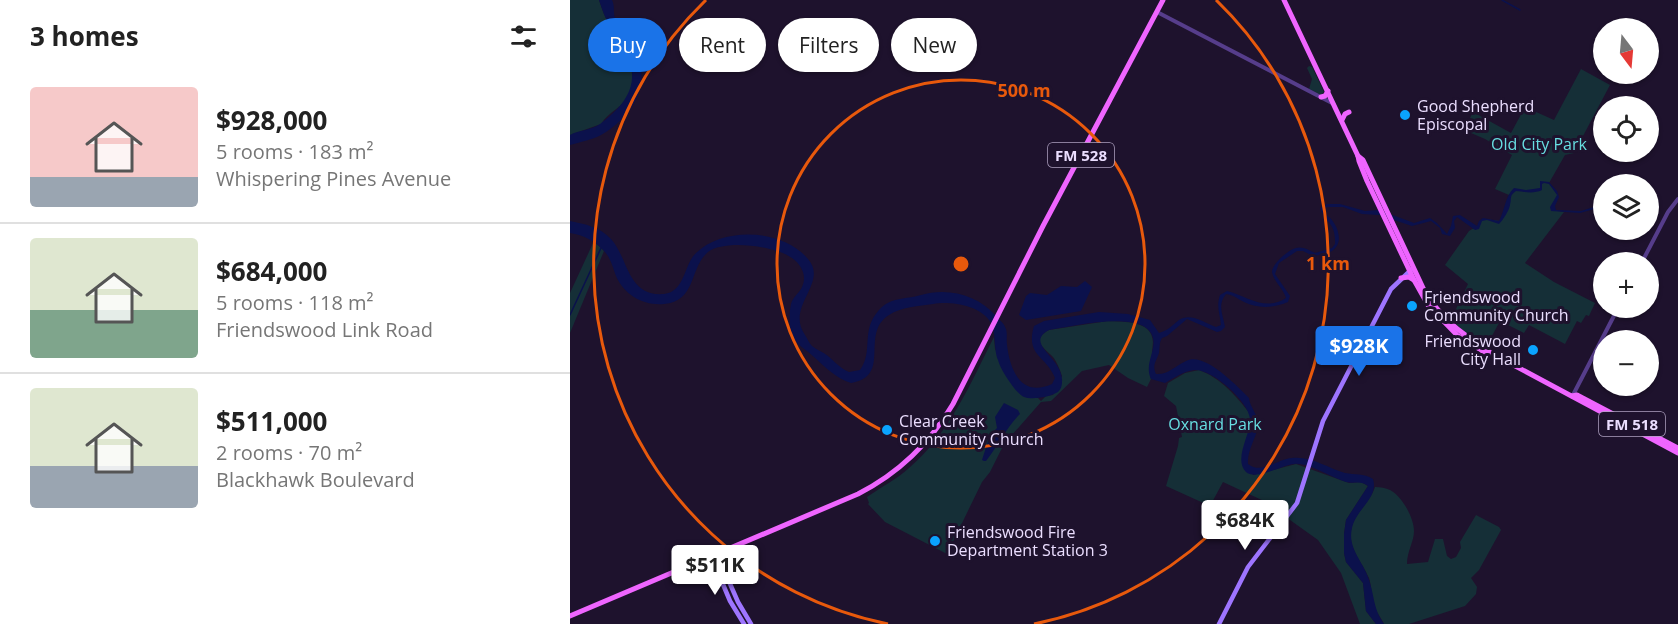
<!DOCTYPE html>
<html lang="en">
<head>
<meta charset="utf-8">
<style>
  body { margin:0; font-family:"Open Sans",sans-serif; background:#f6f6f6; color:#222; height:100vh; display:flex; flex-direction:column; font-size:22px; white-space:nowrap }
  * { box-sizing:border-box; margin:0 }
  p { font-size:20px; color:#767676 }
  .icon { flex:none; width:33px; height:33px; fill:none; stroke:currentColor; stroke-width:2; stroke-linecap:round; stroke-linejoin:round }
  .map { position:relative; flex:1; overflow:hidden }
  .drawer { display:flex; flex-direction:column; background:#fff; width:570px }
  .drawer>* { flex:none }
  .banner { position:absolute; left:18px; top:18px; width:570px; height:54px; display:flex; gap:12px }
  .needle { width:39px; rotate:164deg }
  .tools { position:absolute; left:1023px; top:18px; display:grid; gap:12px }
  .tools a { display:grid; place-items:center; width:66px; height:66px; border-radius:50%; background:#fff; box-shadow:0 2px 4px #0004; font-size:30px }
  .price { position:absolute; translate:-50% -51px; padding:0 14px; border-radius:6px; background:#fff; color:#222; font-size:20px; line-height:39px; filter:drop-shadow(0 2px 3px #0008) }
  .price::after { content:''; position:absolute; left:50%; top:36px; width:18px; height:14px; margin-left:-9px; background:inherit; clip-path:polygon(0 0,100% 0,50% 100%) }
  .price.on { background:#1a73e8; color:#fff }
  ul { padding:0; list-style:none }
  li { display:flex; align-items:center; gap:18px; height:150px; padding:0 30px }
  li+li { border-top:2px solid #e0e0e0 }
  li span { display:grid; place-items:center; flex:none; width:168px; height:120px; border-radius:6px; color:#555 }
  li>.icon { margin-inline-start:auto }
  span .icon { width:72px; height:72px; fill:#fffc; stroke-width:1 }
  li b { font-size:26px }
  h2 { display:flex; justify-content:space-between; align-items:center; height:72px; padding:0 30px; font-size:26px }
  .pill { padding:0 21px; border-radius:27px; background:#fff; box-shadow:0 2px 4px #0004; font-size:21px; line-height:54px }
  .pill.on { background:#1a73e8; color:#fff }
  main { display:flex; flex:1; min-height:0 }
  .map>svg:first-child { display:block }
</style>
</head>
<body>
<main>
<section class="drawer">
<h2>3 homes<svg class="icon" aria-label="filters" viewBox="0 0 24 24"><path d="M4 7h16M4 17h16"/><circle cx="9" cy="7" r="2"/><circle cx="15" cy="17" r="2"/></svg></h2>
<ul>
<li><span style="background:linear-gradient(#f6c9c9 75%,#9aa5b1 0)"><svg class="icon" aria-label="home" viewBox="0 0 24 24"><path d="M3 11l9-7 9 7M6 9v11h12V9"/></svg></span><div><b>$928,000</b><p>5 rooms · 183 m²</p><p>Whispering Pines Avenue</p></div></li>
<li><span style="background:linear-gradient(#dfe7d0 60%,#7fa58c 0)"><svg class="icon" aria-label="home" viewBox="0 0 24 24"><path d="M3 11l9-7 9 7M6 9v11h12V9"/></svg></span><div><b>$684,000</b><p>5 rooms · 118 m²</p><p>Friendswood Link Road</p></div></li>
<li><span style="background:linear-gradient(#dfe7d0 65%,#9aa5b1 0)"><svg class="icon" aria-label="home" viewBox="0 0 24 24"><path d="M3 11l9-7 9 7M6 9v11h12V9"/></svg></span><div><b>$511,000</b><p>2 rooms · 70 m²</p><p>Blackhawk Boulevard</p></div></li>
</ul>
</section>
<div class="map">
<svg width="1108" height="624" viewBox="0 0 1108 624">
  <rect width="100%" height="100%" fill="#1e122d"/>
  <!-- green -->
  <g fill="#152f37">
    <path d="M0 0H29C32 9 35 18 40 26 51 46 69 68 60 93 54 107 38 112 31 124L0 135Z"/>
    <polygon points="739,66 742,67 754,92 751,95 739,89 742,79 737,68"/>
    <polygon points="1011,69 1040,85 1004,153 995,155 979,183 988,195 982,210 994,212 955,263 984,282 1025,303 1019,316 1016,315 1011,323 1007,321 995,344 959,325 954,333 930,321 916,347 904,340 879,318 883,310 885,311 898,284 875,265 899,231 909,225 910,221 915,219 930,221 938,205 939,195 925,189 942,155 915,139 894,130 903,112 941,133 955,107 984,120"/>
    <polygon points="24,241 34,251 0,333 0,293"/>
    <path d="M538 321C554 322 582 320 583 342L580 376 581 379 577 387 558 378 539 365 512 371 481 401 471 402 434 444 420 472 412 482 377 554 315 522 298 504 299 503 297 497C311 487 326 480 339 468 380 433 400 384 424 337L425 349 455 397 468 398 471 401 476 396 483 395 492 376C490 370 487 362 483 357 474 348 460 340 479 330Z"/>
    <path d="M629 370C651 378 667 397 681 415V427L672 455 683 475 726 464 779 483 791 482 798 486 776 520 774 534V553L776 562 793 583 796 611 806 624H790L771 573 748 540 713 515 705 526 701 523 702 521 689 515 696 502 653 482 640 506 596 486 608 446 609 438 612 437 606 406 594 396 598 383 615 373Z"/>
    <path d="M805 487C810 487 816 488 820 490 832 496 844 518 844 531 844 542 837 551 837 564L858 562 865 539H873L877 556 881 559 886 557 891 548 890 542 906 515 929 527 931 530 909 570 901 578 907 587 906 594 895 606 839 624H814L813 622C810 617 806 611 804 606 801 597 802 587 799 578 792 561 776 547 782 526 786 511 801 501 805 487Z"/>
  </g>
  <!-- water -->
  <g fill="#0b114c">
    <path d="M29 0H42C45 6 43 12 45 18 49 31 62 41 67 54 81 87 61 118 31 135 22 140 10 142 0 145V135C9 130 22 130 30 124 57 104 72 82 55 49 51 41 44 34 40 26 35 18 32 9 29 0Z"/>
    <path d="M970 181 979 182 987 191 989 197 985 206 986 210 1011 211 1027 206 1034 211 1033 214 1028 208 1010 213 981 211 980 207 987 195 979 184 974 183 972 184V190C964 194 955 192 946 191 939 196 942 197 940 205 939 211 933 220 929 224L917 220 912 221 909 229 905 230 887 217 884 221 885 228 880 236 872 234 870 228 861 221 842 226 809 215 792 214 773 207H757L754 209 755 214C766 220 776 242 762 251 757 254 748 255 743 256L733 251H727L709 263 705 274 720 296 718 302C703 308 689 309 674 302 668 299 664 295 656 294 647 305 653 315 655 327L651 331 647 332 617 319 597 336 592 338C589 343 590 347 589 353 586 362 582 365 586 374 598 375 605 366 616 361 634 351 667 386 679 398 680 408 689 415 688 426 686 439 677 450 678 464 692 475 707 459 722 458 742 456 757 468 775 473 785 475 793 473 803 479 809 498 786 509 782 528 777 549 794 562 799 580 805 598 803 608 814 624H806L796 611 793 583 776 562 774 553V534L776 520 798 486C791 480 785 484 776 482 762 478 738 462 724 464 712 465 686 481 676 472 663 459 681 434 680 419 679 401 641 368 624 370 614 371 604 378 595 383L581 379C574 364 586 352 583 338 576 308 500 327 479 330 453 344 494 358 492 382 492 387 490 391 486 393 479 397 462 400 454 397 446 394 430 369 428 360 423 348 427 331 419 320 408 305 380 301 363 304 349 306 331 307 319 315 289 334 323 376 281 383 266 378 256 368 244 357 237 350 226 345 222 335 219 326 219 313 221 304 223 297 228 294 231 289 238 277 232 265 222 258 205 246 155 239 138 252 119 268 127 301 94 304 74 306 54 295 46 276 43 268 41 259 35 252 25 241 14 235 0 233V221C15 224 30 227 41 239 59 259 57 297 94 294 115 292 114 264 126 253 154 226 213 229 238 259 259 283 215 306 235 335 237 338 239 343 242 346 247 350 253 352 258 356 265 362 270 368 279 372L290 370C304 351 290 331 309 310 322 296 335 300 351 295 378 287 408 295 426 316 429 320 434 323 435 327 438 332 436 339 437 345 440 370 451 398 482 384L485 378C477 356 455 356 464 326L474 321 529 312 558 314 580 320 589 333C599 330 601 326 609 320 620 312 635 323 646 327L651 325C650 314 646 307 650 295L657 291C677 296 695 312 716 298 714 289 703 281 702 272 702 264 718 250 726 248 732 246 739 250 745 253L762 248 765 244C766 221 755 224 750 208L757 204H770L795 211 809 210 844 223 860 218 867 223 877 234 881 226 883 216 890 215 907 226 909 221 913 218 929 221C935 210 935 196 944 188L956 190 970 188Z"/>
    <polygon points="515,281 522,287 511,311 456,320 449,315 456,296 460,293 477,295 491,286 507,287"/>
    <path d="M434 403 448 410 450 414C436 428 428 446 416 461H414L412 460 420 435 427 428 425 417Z"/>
  </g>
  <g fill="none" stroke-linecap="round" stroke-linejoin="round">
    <!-- stream -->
    <g stroke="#0b114c" stroke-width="1.5">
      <polyline points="932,0 950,10"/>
      <polyline points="0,315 31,248"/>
    </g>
    <!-- tertiary -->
    <g stroke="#563d8b" stroke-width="4">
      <polyline points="587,12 762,103"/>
      <polyline points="1072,262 1098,212 1108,199"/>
      <polyline points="1003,395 1048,308"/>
    </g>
    <!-- secondary -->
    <g stroke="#9e75ff" stroke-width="4.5">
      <polyline points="147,554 168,602 181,624"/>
      <polyline points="141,556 160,601 174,624"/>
      <polyline points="649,624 678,567 727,503 753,421 821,289 842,269"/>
    </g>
    <!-- primary -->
    <g stroke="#ef65ff" stroke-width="5">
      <polyline points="714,0 788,156 789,161 797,181 844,280 858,305 887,335 914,352 919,352"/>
      <polyline points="751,97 755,96 758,91"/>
      <polyline points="772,120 775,114 779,112"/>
      <path d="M788 156 793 160 854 290C869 316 890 334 916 348L919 352 1108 453"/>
      <polyline points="831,278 839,277 844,280"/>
      <polyline points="1002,396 1007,395 1108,448"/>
      <path d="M0 616 288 494C329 473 360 443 383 404L473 226 593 0"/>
    </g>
  </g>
  <!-- distance rings -->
  <g fill="none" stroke="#e8590c" stroke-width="3">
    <circle cx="391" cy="264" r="184"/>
    <path d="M318 624A367 367 0 0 1 136 0M646 0A367 367 0 0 1 464 624"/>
  </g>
  <!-- markers -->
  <g fill="#0aa3fe" stroke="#1e122d" stroke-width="2">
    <circle cx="835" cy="115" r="6"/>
    <circle cx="842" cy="306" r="6"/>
    <circle cx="963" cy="350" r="6"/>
    <circle cx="317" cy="430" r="6"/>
    <circle cx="365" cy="541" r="6"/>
  </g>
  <g text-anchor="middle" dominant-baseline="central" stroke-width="6" stroke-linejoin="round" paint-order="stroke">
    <!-- shield labels -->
    <g fill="#1e122d" stroke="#aea1c0" stroke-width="1.5">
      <rect x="478" y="143" width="66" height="24" rx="4.5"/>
      <rect x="1029" y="412" width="66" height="24" rx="4.5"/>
    </g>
    <g font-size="15" font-weight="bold" fill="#ebdeff">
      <text x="511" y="155">FM 528</text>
      <text x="1062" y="424">FM 518</text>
    </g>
    <!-- poi labels -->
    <g font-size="16" fill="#ebdeff" stroke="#1e122d" text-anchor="start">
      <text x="847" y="106">Good Shepherd<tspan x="847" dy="18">Episcopal</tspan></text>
      <text x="854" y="297">Friendswood<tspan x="854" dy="18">Community Church</tspan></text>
      <text x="951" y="341" text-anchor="end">Friendswood<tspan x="951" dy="18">City Hall</tspan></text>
      <text x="329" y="421">Clear Creek<tspan x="329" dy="18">Community Church</tspan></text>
      <text x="377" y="532">Friendswood Fire<tspan x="377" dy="18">Department Station 3</tspan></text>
    </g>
    <!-- park labels -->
    <g font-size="16" fill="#67dee1" stroke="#1e122d">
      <text x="969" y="144">Old City Park</text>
      <text x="645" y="424">Oxnard Park</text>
    </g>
  </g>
  <circle cx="391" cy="264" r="9" fill="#e8590c" stroke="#1e122d" stroke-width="3"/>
  <g font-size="18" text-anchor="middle" font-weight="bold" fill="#e8590c" stroke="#1e122d" stroke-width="6" stroke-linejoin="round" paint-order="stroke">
    <text x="454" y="97">500 m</text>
    <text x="758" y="270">1 km</text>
  </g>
</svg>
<div class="tools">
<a><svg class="needle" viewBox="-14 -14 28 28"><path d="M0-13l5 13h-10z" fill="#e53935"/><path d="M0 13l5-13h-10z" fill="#767676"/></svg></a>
<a><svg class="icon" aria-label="locate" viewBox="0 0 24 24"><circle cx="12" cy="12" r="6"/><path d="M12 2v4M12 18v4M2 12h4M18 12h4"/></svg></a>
<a><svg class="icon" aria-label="layers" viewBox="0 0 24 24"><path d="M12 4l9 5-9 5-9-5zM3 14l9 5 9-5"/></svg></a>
<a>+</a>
<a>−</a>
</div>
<b class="price on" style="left:789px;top:377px">$928K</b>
<b class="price" style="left:675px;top:551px">$684K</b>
<b class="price" style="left:145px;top:596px">$511K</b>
<div class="banner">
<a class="pill on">Buy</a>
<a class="pill">Rent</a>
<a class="pill">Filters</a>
<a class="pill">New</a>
</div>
</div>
</main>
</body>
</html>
